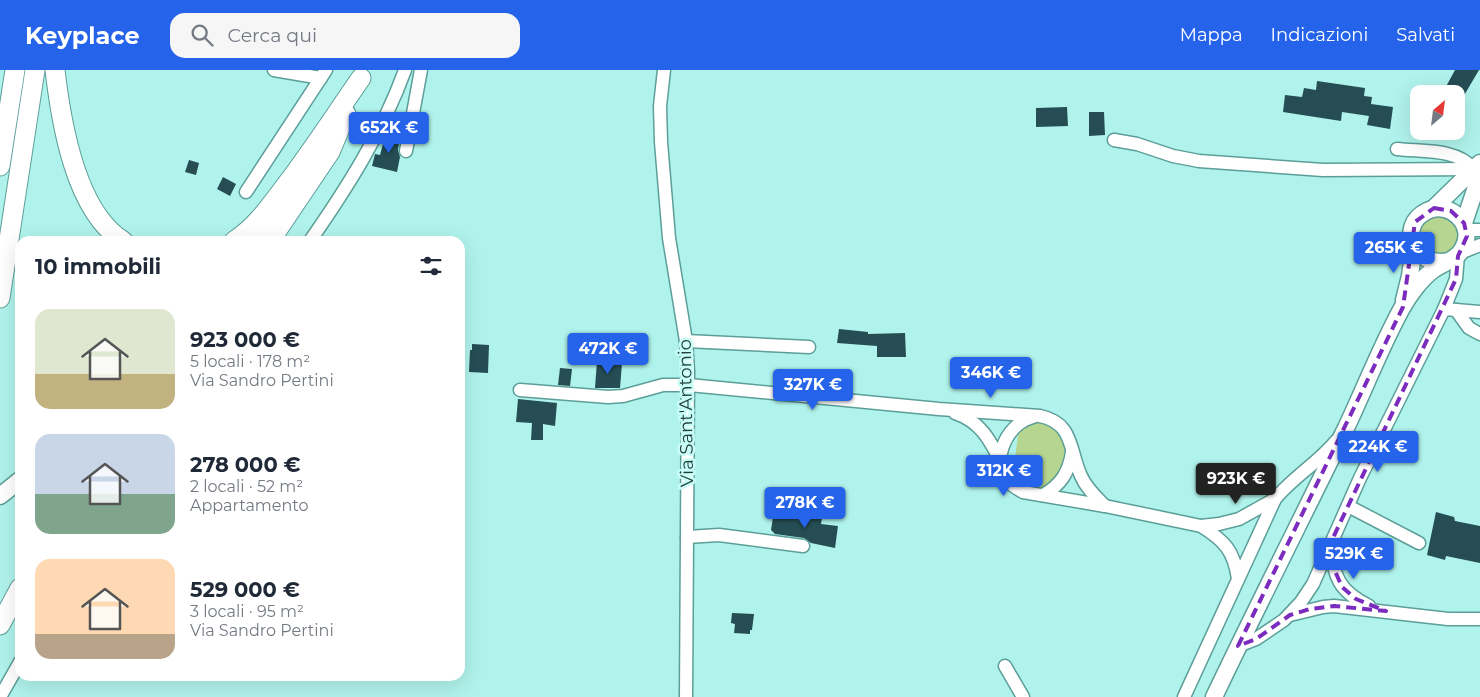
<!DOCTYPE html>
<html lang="it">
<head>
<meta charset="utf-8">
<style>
  body { margin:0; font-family:Montserrat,sans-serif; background:#f6f6f7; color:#1f2937; height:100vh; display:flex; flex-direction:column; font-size:19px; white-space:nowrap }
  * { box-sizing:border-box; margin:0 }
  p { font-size:16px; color:#747a83 }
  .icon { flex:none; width:28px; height:28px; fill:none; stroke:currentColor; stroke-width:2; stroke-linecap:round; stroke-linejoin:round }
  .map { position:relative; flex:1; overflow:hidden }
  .side { position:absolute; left:15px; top:166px; width:450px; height:445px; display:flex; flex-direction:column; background:#fff; border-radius:15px; box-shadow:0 5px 20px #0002 }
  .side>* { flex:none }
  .needle { width:32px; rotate:28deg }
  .buttons { position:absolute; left:1410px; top:15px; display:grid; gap:10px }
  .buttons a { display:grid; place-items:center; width:55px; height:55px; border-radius:10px; background:#fff; box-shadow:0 5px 20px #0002; font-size:25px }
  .price { position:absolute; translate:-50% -42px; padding:0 11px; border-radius:5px; background:#2563eb; color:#fff; font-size:16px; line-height:32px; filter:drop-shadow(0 1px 2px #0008) }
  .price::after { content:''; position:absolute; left:50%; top:30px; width:15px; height:11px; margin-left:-8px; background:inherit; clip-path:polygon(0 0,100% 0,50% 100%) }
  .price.active { background:#222; color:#fff }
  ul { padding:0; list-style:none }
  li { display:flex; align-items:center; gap:15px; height:125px; padding:0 20px }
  li span { display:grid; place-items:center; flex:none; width:140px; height:100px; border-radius:15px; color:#555 }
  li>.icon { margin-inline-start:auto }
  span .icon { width:60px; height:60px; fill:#fffc; stroke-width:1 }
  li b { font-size:21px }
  h2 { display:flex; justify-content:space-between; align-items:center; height:60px; padding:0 20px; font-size:21px }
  header { display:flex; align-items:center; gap:30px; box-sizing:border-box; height:70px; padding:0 25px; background:#2563eb; color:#fff }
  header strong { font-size:24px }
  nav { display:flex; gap:28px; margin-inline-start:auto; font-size:18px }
  .search { width:350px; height:45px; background:#f6f6f7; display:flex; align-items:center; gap:12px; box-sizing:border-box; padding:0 18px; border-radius:15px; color:#747a83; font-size:19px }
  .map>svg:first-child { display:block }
</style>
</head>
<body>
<header>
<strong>Keyplace</strong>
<div class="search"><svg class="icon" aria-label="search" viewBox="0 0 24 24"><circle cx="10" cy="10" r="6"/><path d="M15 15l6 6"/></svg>Cerca qui</div>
<nav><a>Mappa</a><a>Indicazioni</a><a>Salvati</a></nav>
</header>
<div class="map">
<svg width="1480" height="627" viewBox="0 0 1480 627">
  <rect width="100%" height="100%" fill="#b0f3ec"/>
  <!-- green -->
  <g fill="#b6d58f">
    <circle cx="1439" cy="165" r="19"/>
    <polygon points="1037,350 1056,355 1066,376 1061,402 1046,417 1033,418 1026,414 1019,407 1016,400 1015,389 1018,364 1023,357"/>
  </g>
  <!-- building -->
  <g fill="#254d53">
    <polygon points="1455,0 1479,0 1456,39 1456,24 1442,24"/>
    <polygon points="1317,11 1365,18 1364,26 1372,27 1371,34 1393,37 1390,59 1367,55 1369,46 1342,42 1341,51 1283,42 1285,25 1302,27 1304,18 1316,20"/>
    <polygon points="1067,37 1068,56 1036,57 1036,38"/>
    <polygon points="1089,42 1104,42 1105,65 1089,66"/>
    <polygon points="386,63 400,67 398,80 400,87 397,102 372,96 375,84 380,85"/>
    <polygon points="189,90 199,93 196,105 185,102"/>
    <polygon points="223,107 236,114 230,126 217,119"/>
    <polygon points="839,259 868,262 868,264 905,263 906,287 877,287 877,276 837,273"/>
    <polygon points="472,274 489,275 488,303 469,302 470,280 472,280"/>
    <polygon points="597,291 622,293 620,318 595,318"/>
    <polygon points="560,298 572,299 570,316 558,315"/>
    <polygon points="518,329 557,333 555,356 543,354 543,370 531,370 532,353 516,352"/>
    <polygon points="774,441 822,448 821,454 838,456 835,478 811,473 804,468 775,464 771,460"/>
    <polygon points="1436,442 1454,447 1455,451 1480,456 1480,493 1446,486 1445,490 1427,485"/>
    <polygon points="732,543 754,544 752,560 750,560 750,564 734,563 735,554 731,553"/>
  </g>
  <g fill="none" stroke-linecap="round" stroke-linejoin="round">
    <defs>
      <g id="minor">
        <polyline points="274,0 321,8"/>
        <polyline points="664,0 660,36 661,72 669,168 686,271 688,301 686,627"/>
        <polyline points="1114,70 1137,74 1173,86 1199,91 1323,100 1474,99"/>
        <path d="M1397 79C1423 82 1456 78 1474 99"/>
        <polyline points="406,81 421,0"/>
        <polyline points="246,122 326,0"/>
        <polyline points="1466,160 1480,160"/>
        <path d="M310 171C347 118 383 61 405 0"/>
        <polyline points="1460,183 1480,175"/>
        <polyline points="1444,239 1480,242"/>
        <polyline points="1456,240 1469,258 1480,264"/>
        <polyline points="686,271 809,277"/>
        <path d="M520 320 608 327 623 326 663 315H689L939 339 1040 346C1074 353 1069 380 1081 406 1086 418 1096 427 1105 436"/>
        <path d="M955 343C980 351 990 370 1001 392"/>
        <path d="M1033 347C1009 353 992 385 1005 407 1009 414 1016 418 1023 422L1105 436 1201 456 1219 454 1239 449 1275 429"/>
        <path d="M1043 425C1061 415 1069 402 1072 382"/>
        <polyline points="1348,436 1419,473"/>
        <path d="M1201 456C1225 471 1234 481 1238 509"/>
        <polyline points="687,467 719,465 803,476"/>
        <path d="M1332 475C1332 506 1340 522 1369 536"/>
        <polyline points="1290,545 1323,537 1334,536 1448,549 1480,549"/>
        <polyline points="1238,576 1256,569 1284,550 1301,532 1313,514 1360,408 1444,239 1456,209 1458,185"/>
        <polyline points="1005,596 1023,627"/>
        <polyline points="0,627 20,592"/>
        <path d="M1184 627 1275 429C1293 407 1318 393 1336 371"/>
      </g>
      <g id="major">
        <polyline points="1434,138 1480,93"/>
        <polyline points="1464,153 1480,105"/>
        <polyline points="256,171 287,128"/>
        <polyline points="1404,230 1410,206 1414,175"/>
        <polyline points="0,426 20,410"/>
        <path d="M1214 627C1257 537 1302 448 1346 358 1365 318 1381 276 1402 238 1409 225 1421 209 1433 200 1444 192 1457 190 1463 178 1476 155 1450 130 1427 141 1396 156 1415 199 1449 191"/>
      </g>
      <g id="highway">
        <path d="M55 0C61 52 75 141 123 171"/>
        <polyline points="0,96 15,0"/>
        <path d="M234 171C256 157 270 136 286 115 312 81 336 44 361 8"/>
        <polyline points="270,171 330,82 346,44"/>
        <polyline points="0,228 35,0"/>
        <polyline points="0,555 20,518"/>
      </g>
    </defs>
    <!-- minor casing -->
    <use href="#minor" stroke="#5c9e98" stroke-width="15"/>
    <!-- major casing -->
    <use href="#major" stroke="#5c9e98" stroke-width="19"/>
    <!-- highway casing -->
    <use href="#highway" stroke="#5c9e98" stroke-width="21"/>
    <!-- minor -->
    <use href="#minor" stroke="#fff" stroke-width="12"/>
    <!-- major -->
    <use href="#major" stroke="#fff" stroke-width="16"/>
    <!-- highway -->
    <use href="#highway" stroke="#fff" stroke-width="19"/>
  </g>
  <!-- marked area -->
  <path fill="none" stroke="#7b2cbf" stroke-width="4" stroke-dasharray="10 6" stroke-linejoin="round" d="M1434 138 1451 141 1464 153 1467 166 1458 186 1456 209 1331 472 1335 501 1342 517 1356 529 1386 541 1334 536 1310 539 1290 545 1256 569 1238 576 1403 237 1415 152Z"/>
  <g text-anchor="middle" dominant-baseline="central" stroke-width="5" stroke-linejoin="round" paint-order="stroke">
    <!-- street labels -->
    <g font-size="18" fill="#223e3b" stroke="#c9fef8">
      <text transform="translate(686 343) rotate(-91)">Via Sant'Antonio</text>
    </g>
  </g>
</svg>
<div class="buttons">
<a><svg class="needle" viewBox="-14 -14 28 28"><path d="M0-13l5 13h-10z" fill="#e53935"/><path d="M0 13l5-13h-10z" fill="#747a83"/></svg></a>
</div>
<b class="price" style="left:389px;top:84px">652K €</b>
<b class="price" style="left:1394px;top:204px">265K €</b>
<b class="price" style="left:608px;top:305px">472K €</b>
<b class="price" style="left:991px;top:329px">346K €</b>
<b class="price" style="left:813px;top:341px">327K €</b>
<b class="price" style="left:1378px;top:403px">224K €</b>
<b class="price" style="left:1004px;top:427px">312K €</b>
<b class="price active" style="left:1236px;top:435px">923K €</b>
<b class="price" style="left:805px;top:459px">278K €</b>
<b class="price" style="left:1354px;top:510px">529K €</b>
<section class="side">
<h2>10 immobili<svg class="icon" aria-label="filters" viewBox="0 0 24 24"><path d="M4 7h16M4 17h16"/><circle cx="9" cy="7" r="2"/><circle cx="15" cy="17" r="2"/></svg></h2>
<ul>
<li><span style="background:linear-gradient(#dfe7d0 65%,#c2b280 0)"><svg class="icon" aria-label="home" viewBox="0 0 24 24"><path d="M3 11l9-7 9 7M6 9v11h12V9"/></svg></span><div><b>923 000 €</b><p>5 locali · 178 m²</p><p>Via Sandro Pertini</p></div></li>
<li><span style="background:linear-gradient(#c9d6e8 60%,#7fa58c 0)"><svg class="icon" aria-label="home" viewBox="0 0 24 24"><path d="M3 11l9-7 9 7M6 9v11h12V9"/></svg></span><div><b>278 000 €</b><p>2 locali · 52 m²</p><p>Appartamento</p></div></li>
<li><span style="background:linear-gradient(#ffd9b3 75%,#b9a48a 0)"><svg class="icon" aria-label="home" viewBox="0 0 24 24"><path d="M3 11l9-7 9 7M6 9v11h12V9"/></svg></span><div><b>529 000 €</b><p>3 locali · 95 m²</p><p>Via Sandro Pertini</p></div></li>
</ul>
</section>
</div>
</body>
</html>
